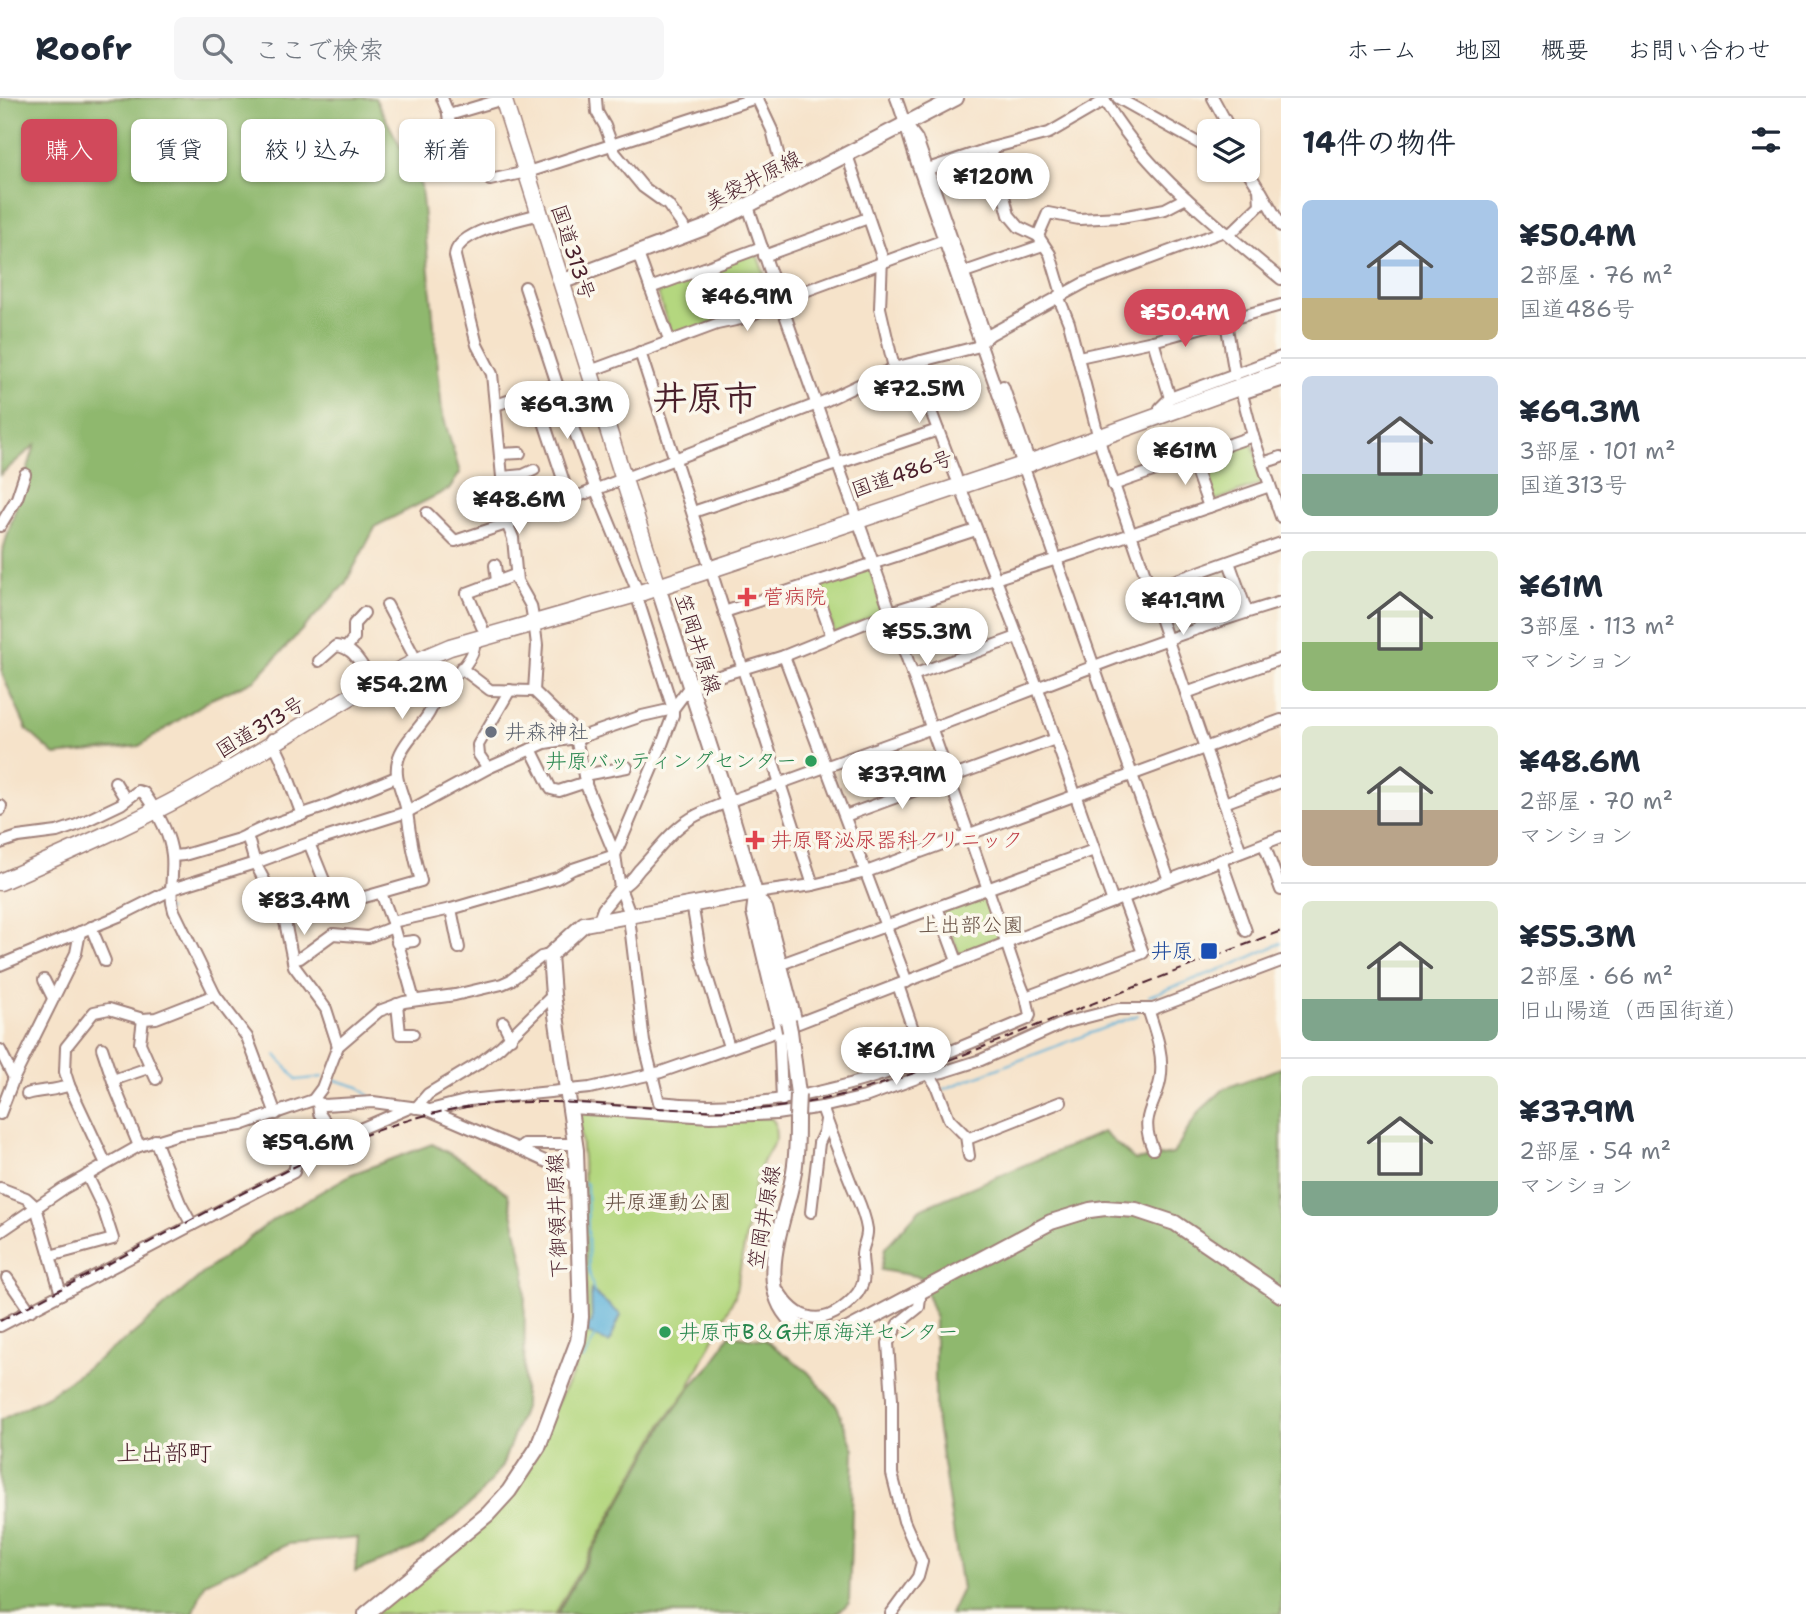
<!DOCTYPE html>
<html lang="ja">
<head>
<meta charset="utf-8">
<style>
  body { margin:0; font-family:"Shantell Sans","Klee One",sans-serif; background:#f6f6f7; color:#1f2937; height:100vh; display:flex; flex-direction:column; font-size:26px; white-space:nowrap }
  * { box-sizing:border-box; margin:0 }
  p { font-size:23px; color:#747a83 }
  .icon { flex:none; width:38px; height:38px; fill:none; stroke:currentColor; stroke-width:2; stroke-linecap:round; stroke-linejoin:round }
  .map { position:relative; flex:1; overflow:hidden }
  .side { display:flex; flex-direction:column; background:#fff; width:525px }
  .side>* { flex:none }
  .hud { position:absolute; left:21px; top:21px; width:665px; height:63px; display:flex; gap:14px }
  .controls { position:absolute; left:1197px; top:21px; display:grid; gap:14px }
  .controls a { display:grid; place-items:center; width:63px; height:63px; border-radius:10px; background:#fff; box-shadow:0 2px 5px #0004; font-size:35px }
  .price { position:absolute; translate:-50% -60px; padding:0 16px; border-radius:24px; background:#fff; color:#222; font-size:23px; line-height:46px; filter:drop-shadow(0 2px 4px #0008) }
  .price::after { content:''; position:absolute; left:50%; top:42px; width:21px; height:16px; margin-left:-10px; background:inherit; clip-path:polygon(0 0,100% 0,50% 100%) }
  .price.on { background:#d1495b; color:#fff }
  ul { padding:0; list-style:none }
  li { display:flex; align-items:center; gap:21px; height:175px; padding:0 21px }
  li+li { border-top:2px solid #e0e1e3 }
  li span { display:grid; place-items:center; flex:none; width:196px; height:140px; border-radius:10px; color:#555 }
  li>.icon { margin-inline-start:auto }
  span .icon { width:84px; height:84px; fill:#fffc; stroke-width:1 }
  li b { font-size:30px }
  h2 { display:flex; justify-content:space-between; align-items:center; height:84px; padding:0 21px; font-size:30px }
  .tag { padding:0 24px; border-radius:10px; background:#fff; box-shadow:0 2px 5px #0004; font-size:24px; line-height:63px }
  .tag.on { background:#d1495b; color:#fff }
  header { display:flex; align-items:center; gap:42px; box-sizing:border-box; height:98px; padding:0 35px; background:#fff; border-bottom:2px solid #e0e1e3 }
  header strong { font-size:33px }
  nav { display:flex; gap:38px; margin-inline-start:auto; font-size:24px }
  .search { width:490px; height:63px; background:#f6f6f7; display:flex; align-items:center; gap:18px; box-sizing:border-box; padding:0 24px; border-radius:10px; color:#747a83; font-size:26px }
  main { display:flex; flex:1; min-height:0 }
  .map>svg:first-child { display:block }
</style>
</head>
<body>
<header>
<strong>Roofr</strong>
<div class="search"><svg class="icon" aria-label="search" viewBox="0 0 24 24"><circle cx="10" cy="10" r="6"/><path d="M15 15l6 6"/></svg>ここで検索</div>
<nav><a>ホーム</a><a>地図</a><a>概要</a><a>お問い合わせ</a></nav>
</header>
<main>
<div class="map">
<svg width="1281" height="1516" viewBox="0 0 1281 1516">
  <rect width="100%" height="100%" fill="#fbf7ec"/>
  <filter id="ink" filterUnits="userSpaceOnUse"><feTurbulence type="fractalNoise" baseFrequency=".0143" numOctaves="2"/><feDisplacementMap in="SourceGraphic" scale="14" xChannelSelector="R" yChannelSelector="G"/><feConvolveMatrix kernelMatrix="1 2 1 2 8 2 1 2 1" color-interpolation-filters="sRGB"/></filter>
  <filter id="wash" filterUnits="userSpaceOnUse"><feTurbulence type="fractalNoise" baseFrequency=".00686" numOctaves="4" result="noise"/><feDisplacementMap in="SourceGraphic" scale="28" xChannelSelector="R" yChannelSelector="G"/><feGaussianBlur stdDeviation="1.57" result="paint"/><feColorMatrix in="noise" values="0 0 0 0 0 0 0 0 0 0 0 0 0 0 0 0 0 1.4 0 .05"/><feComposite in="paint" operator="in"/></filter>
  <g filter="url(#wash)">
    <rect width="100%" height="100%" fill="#f6e3ca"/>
    <!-- green -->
    <g fill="#b4d77f" stroke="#7f7b55" stroke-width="2">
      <polygon points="756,153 774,204 759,212 672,239 656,190"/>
      <polygon points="1247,342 1252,345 1266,384 1212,404 1195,360"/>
      <polygon points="869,470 885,513 835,535 817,487"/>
      <polygon points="982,796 986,798 1001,840 999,843 960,858 942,811"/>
      <polygon points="579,1015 771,1020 775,1025 776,1041 763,1064 756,1083 735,1198 688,1291 663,1325 555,1516 372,1516 490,1421 572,1278 587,1231 583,1062"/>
    </g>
    <!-- forest -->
    <g fill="#8fb86e" stroke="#6c6c4c" stroke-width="2">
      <polygon points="0,0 375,0 421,88 442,314 460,375 449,391 376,428 345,486 255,582 211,601 139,648 55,657 27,632 2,576 2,455 35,347 0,377"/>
      <polygon points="1281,970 1281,1516 950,1516 962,1491 935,1313 935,1218 921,1179 881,1172 885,1150 920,1111 1103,1034 1135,1062 1173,1056 1198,1015 1225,990"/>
      <polygon points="432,1046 469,1066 508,1096 525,1171 524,1309 502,1368 476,1401 422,1447 355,1474 358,1440 288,1446 205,1485 193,1516 0,1516 0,1322 48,1298 133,1236 207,1172 274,1121 352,1076"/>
      <polygon points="729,1237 765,1242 808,1274 837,1308 854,1352 849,1505 836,1516 557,1516 665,1325 693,1286 713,1265"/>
    </g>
    <!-- water -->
    <polygon fill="#5eb3da" stroke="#546982" stroke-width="2" points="591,1192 621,1217 609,1245 588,1235 588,1226 591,1226 592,1223"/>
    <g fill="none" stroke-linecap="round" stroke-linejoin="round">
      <!-- stream -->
      <g stroke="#5eb3da" stroke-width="2">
        <polyline points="156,808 168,812"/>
        <polyline points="1149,898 1235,866 1281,845"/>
        <polyline points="276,957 297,982 323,979"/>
        <polyline points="332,981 359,989 370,999"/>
        <polyline points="944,991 1138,917"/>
        <polyline points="510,1042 522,1042"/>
        <polyline points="584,1084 587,1086 589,1173 594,1194"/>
        <polyline points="583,1262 596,1238"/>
      </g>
    </g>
  </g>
  <g filter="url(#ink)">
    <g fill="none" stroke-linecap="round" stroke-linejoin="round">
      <defs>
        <g id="minor">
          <polyline points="442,0 449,17 503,1"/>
          <polyline points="596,0 597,14 605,28 615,55 643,89 668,107 683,128 687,138"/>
          <polyline points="757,0 772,32 781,67 793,84"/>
          <path d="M896 0C906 25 911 50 920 74L1169 782"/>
          <path d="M1103 0C1146 75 1216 126 1281 181"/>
          <polyline points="1118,0 1209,51"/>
          <polyline points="1213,0 1231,33"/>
          <polyline points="448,17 455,47"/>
          <polyline points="908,29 917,41 985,236"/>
          <polyline points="991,50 1049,35 1104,3"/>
          <polyline points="847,57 882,159 880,210 894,270"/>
          <polyline points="922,73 991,50 1009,117 1019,129 1038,138 1050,156 1062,196"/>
          <polyline points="490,82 531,73 756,0"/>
          <polyline points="1261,93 1281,128"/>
          <path d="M748 108C806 283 871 455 931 629 953 691 974 753 996 814 1006 842 1014 872 1026 899L1030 917 1028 921 937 959 930 961 923 946 918 944 916 948 919 964C835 994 749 1015 659 1004L644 944 628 811 620 790C628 786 634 779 639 772 657 753 673 729 697 717 723 704 753 695 781 685 826 669 871 652 916 636 1037 591 1157 541 1281 504"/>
          <polyline points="1229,137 1260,107 1259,91 1247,72"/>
          <polyline points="1038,138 1048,115 1079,121 1121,119 1165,111 1186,100"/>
          <polyline points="638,156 670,244"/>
          <polyline points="764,158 868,120"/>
          <polyline points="959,176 1043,147"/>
          <polyline points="525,189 557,286 596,392 635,487"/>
          <polyline points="650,190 762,149"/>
          <polyline points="1058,198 1069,225 1102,352 1241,754"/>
          <polyline points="1226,224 1235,277"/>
          <polyline points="1153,243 1170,300"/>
          <polyline points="640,254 813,787"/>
          <polyline points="1079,259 1153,243 1281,207"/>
          <polyline points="921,263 929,308 956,379"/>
          <polyline points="590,273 717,226 745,220 786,200 944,142"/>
          <polyline points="1003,288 1031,368"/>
          <polyline points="534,294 570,402"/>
          <polyline points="1247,294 1281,283"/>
          <polyline points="1242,296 1253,338 1281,419"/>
          <polyline points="496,307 557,286"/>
          <polyline points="1160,310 1170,300 1281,259"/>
          <polyline points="500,356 520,355"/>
          <polyline points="1191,359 1209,409"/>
          <polyline points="1263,365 1281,359"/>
          <polyline points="502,379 523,377 534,372"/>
          <polyline points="1113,387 1253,338"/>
          <polyline points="960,388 1038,591 1113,804"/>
          <polyline points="693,414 938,332"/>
          <polyline points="427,415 455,443 506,426 825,303 894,270 976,249 991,236 1084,185 1224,133"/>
          <polyline points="0,428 17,400 25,376"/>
          <polyline points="1229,464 1247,514"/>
          <polyline points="495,467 497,483"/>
          <polyline points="1185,479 1201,530"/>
          <polyline points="813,485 832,539"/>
          <polyline points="1151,491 1281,445"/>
          <polyline points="387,507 413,556"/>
          <polyline points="724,514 976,432"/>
          <polyline points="482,529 467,495 515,477"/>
          <polyline points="346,550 354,540 354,526 364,515"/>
          <polyline points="784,558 907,884"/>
          <path d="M319 563 336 548C358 549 366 578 379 593L409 598"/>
          <polyline points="461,570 490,592 534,593"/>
          <polyline points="913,577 1017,539"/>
          <polyline points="1186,595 1281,561"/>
          <polyline points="272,641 281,660 302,717"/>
          <polyline points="531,651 551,691 559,693 586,684"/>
          <polyline points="488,670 479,657 478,647 510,592"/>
          <polyline points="584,677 627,669"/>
          <polyline points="115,684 126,702"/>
          <polyline points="1224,705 1281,684"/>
          <polyline points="0,712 1,708"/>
          <polyline points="845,718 1055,641"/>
          <polyline points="247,737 255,765 271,795 282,809 294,868 326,911 338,948"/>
          <path d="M0 745 18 739 57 734 77 727 121 706 138 693 144 695C156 712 170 735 172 757 174 776 168 795 174 813L215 897 247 939 276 1016"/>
          <path d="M309 745 330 797 339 795 347 804 421 783C414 760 410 738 407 714 404 695 393 682 398 662 404 638 437 619 433 597 447 583 478 564 474 541"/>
          <polyline points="1264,746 1281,792"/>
          <polyline points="173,758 184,757 239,741 267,728 321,710 396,679"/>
          <polyline points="1221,762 1246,833"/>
          <path d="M381 795 392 824 451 811 557 780 573 771 615 757 586 687 576 640 570 628 534 593 537 547 535 531 531 508 517 483 513 440 501 411 502 379 492 276 477 247 455 158C456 132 518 123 539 116"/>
          <polyline points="755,795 813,787 866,774 1281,622"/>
          <polyline points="754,798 752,814 779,927 782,1002"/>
          <polyline points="759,800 767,810 797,925"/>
          <polyline points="692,805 701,859 729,949"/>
          <polyline points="282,809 330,797"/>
          <polyline points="937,809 957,863"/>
          <polyline points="451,811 459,850"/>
          <polyline points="599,822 603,811 620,790 615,757 661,649 673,617 673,611 690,588 696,585 784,558 897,512 1079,454 1270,388"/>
          <polyline points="392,824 414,902"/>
          <polyline points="91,829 105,863"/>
          <polyline points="397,845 414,843"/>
          <polyline points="293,862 300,860 333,836 368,839 393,829"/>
          <polyline points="781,866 1094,752"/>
          <polyline points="0,867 119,818 175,790 255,765 309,745 407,714 488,670 545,645 581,639 642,618 673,611 636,496"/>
          <polyline points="44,882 53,900"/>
          <polyline points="898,887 927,973 936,987 949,1021 966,1038 969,1058"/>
          <polyline points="1026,899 1143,855 1123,800"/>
          <polyline points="397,906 400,936 413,936"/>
          <path d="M1148 911C1155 933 1163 953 1161 976 1159 1006 1137 1015 1153 1051"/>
          <polyline points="143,921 140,945 156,981"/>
          <polyline points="503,924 511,940"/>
          <polyline points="102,950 116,992 139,1048"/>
          <polyline points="0,952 14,980"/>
          <polyline points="113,982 151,969"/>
          <path d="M27 996C42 991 54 994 69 987"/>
          <polyline points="313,1002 324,1007 373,1004 426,1011 519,1051 524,1046 576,1046"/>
          <polyline points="318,1005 319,1015 349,1060"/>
          <polyline points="416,1010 428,996 481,964 500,949 553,897"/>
          <polyline points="571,1010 710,1019 776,1016 822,1009 865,999 925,977 943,974 981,962 1064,925 1118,911 1153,911 1281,863"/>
          <polyline points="430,1012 469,1002 590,990 661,974 775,934 1281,739"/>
          <polyline points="0,1016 14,980 76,855 80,834"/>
          <polyline points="967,1041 1061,1004"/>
          <polyline points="519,1051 560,1070 578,1083"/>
          <polyline points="106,1066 69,987 65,974 66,949 94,914 109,911 143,921 156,920 215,897"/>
          <polyline points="0,1090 26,1100 36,1109 61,1196"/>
          <polyline points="811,1114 819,1045 824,1034 826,1022"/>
          <polyline points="192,1127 294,1074 297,1061 311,1052 409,1010"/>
          <polyline points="0,1134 63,1091 139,1048 179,1036 241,1027 313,1002 322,990 338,948 379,913 404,904 455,897 502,886 511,882 541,859 550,857"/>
          <polyline points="50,1158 113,1141 103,1110 87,1077"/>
          <polyline points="7,1180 30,1213"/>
          <path d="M780 1195C790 1210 803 1223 824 1219 838 1216 859 1199 863 1184 865 1176 862 1166 862 1157 862 1148 868 1141 867 1131 865 1115 857 1100 851 1085 841 1060 831 1035 822 1009"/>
          <polyline points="0,1228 192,1127 180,1105 155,1042"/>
          <polyline points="891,1516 918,1479 922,1464 904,1423 892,1376 892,1301 888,1245 898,1226 919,1209 920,1200 918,1195"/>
        </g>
        <g id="major">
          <polyline points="561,184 704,130 956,0"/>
          <polyline points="658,489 725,696 758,805 788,923"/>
          <polyline points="790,933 798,996"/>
          <path d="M797 1019C797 1041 797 1062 792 1084 783 1128 755 1187 792 1223 808 1239 829 1237 848 1232L1051 1124 1090 1112 1105 1110 1136 1112 1175 1125 1281 1197"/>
          <polyline points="366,1516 488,1416 509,1393 538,1349 578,1243 581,1219 576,1052 553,897 550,857 584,826 755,795"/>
        </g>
        <g id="highway">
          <polyline points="503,0 658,489"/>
          <path d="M0 784C73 752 147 720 217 679 294 635 368 582 450 549L643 494 1023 367 1281 274"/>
        </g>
      </defs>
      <!-- minor casing -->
      <use href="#minor" stroke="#a0817a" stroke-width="14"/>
      <!-- major casing -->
      <use href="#major" stroke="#a0817a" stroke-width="18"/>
      <!-- highway casing -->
      <use href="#highway" stroke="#a0817a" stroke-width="19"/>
      <!-- minor -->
      <use href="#minor" stroke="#fff" stroke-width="10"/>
      <!-- major -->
      <use href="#major" stroke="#fff" stroke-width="14"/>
      <!-- highway -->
      <use href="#highway" stroke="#fff" stroke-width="16"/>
      <!-- rail -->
      <path stroke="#4a1f2b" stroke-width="2" stroke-dasharray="10 5" stroke-linecap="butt" d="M0 1223C75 1184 149 1144 224 1105 291 1070 357 1034 431 1016 552 985 671 1026 792 1007 877 994 958 959 1038 927 1119 895 1200 864 1281 833"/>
      <defs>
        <g id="major-bridge">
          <polyline points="788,923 790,933"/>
          <polyline points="797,1019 798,996"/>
        </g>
      </defs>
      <!-- major-bridge casing -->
      <use href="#major-bridge" stroke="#a0817a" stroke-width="18" stroke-linecap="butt"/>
      <!-- major-bridge -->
      <use href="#major-bridge" stroke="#fff" stroke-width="14"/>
    </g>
  </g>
  <!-- markers -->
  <g fill="#e0444e" stroke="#fbf7ec" stroke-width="2.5">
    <path d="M743.5 488.5h7v7h7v7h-7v7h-7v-7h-7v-7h7z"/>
    <path d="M751.5 731.5h7v7h7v7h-7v7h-7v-7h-7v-7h7z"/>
  </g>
  <circle fill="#6b7280" stroke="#fbf7ec" stroke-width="2.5" cx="491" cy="634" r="7"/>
  <g fill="#2e9e5b" stroke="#fbf7ec" stroke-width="2.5">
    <circle cx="811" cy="663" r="7"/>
    <circle cx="665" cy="1234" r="7"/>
  </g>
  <rect fill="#1a4fb4" stroke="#fbf7ec" stroke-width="2.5" x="1200" y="844" width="18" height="18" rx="3.5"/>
  <g text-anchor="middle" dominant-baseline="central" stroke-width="7" stroke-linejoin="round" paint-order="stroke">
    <!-- street labels -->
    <g font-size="21" fill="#4a1f2b" stroke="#fbf7ec">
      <text transform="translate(753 82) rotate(-27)">美袋井原線</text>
      <text transform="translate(573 154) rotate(72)">国道313号</text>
      <text transform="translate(902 376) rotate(-19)">国道486号</text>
      <text transform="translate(698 546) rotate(72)">笠岡井原線</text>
      <text transform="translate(260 629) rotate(-31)">国道313号</text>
      <text transform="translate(557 1118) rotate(-92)">下御領井原線</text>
      <text transform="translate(764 1119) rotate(-80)">笠岡井原線</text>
    </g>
    <!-- health labels -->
    <g font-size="21" fill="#be3a42" stroke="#fbf7ec" text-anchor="start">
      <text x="763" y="499">菅病院</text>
      <text x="771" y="742">井原腎泌尿器科クリニック</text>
    </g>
    <!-- worship labels -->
    <g font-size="21" fill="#5b616d" stroke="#fbf7ec" text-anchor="start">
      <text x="505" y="634">井森神社</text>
    </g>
    <!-- leisure labels -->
    <g font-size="21" fill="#27864d" stroke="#fbf7ec" text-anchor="end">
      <text x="797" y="663">井原バッティングセンター</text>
      <text x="679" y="1234" text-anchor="start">井原市B＆G井原海洋センター</text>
    </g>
    <!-- park labels -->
    <g font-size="21" fill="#644d40" stroke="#fbf7ec">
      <text x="971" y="827">上出部公園</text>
      <text x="668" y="1104">井原運動公園</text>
    </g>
    <!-- transit labels -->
    <g font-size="21" fill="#164399" stroke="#fbf7ec" text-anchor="end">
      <text x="1193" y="853">井原</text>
    </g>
    <!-- quarter labels -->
    <g font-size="24" fill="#4a1f2b" stroke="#fbf7ec">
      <text x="164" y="1355">上出部町</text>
    </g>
    <!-- town labels -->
    <g font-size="35" font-weight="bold" fill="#4a1f2b" stroke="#fbf7ec">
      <text x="705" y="299">井原市</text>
    </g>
  </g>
</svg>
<div class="controls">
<a><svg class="icon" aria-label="layers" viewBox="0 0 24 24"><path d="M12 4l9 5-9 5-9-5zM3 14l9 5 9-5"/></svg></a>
</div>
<b class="price" style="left:993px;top:115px">¥120M</b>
<b class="price" style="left:747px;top:235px">¥46.9M</b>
<b class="price on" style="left:1185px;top:251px">¥50.4M</b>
<b class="price" style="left:919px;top:327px">¥72.5M</b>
<b class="price" style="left:567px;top:343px">¥69.3M</b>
<b class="price" style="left:1185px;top:389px">¥61M</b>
<b class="price" style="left:519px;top:438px">¥48.6M</b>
<b class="price" style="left:1183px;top:539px">¥41.9M</b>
<b class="price" style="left:927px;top:570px">¥55.3M</b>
<b class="price" style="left:402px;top:623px">¥54.2M</b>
<b class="price" style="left:902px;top:713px">¥37.9M</b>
<b class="price" style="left:304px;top:839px">¥83.4M</b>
<b class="price" style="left:896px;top:989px">¥61.1M</b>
<b class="price" style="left:308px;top:1081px">¥59.6M</b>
<div class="hud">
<a class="tag on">購入</a>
<a class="tag">賃貸</a>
<a class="tag">絞り込み</a>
<a class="tag">新着</a>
</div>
</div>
<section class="side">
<h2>14件の物件<svg class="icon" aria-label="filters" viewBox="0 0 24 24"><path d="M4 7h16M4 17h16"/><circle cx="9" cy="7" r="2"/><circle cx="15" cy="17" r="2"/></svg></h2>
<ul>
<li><span style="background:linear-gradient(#a9c7e8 70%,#c2b280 0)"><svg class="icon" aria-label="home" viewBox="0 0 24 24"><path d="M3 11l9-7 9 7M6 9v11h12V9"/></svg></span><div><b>¥50.4M</b><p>2部屋 · 76 m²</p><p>国道486号</p></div></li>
<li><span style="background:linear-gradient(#c9d6e8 70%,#7fa58c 0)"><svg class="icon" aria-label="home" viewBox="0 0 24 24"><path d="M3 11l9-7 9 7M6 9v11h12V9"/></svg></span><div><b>¥69.3M</b><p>3部屋 · 101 m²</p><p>国道313号</p></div></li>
<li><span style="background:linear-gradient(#dfe7d0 65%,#8fb573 0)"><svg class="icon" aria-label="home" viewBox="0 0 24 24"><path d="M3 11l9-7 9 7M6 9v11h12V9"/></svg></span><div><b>¥61M</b><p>3部屋 · 113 m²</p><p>マンション</p></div></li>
<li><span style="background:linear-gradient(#dfe7d0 60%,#b9a48a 0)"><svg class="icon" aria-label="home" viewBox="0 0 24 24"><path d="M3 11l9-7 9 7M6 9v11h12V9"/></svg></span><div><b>¥48.6M</b><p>2部屋 · 70 m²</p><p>マンション</p></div></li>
<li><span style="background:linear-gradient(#dfe7d0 70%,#7fa58c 0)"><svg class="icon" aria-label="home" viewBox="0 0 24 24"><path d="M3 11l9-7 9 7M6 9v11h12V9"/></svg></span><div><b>¥55.3M</b><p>2部屋 · 66 m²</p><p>旧山陽道（西国街道）</p></div></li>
<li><span style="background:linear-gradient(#dfe7d0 75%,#7fa58c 0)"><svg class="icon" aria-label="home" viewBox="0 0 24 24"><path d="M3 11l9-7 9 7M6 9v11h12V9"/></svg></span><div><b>¥37.9M</b><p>2部屋 · 54 m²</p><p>マンション</p></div></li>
</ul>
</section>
</main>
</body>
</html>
